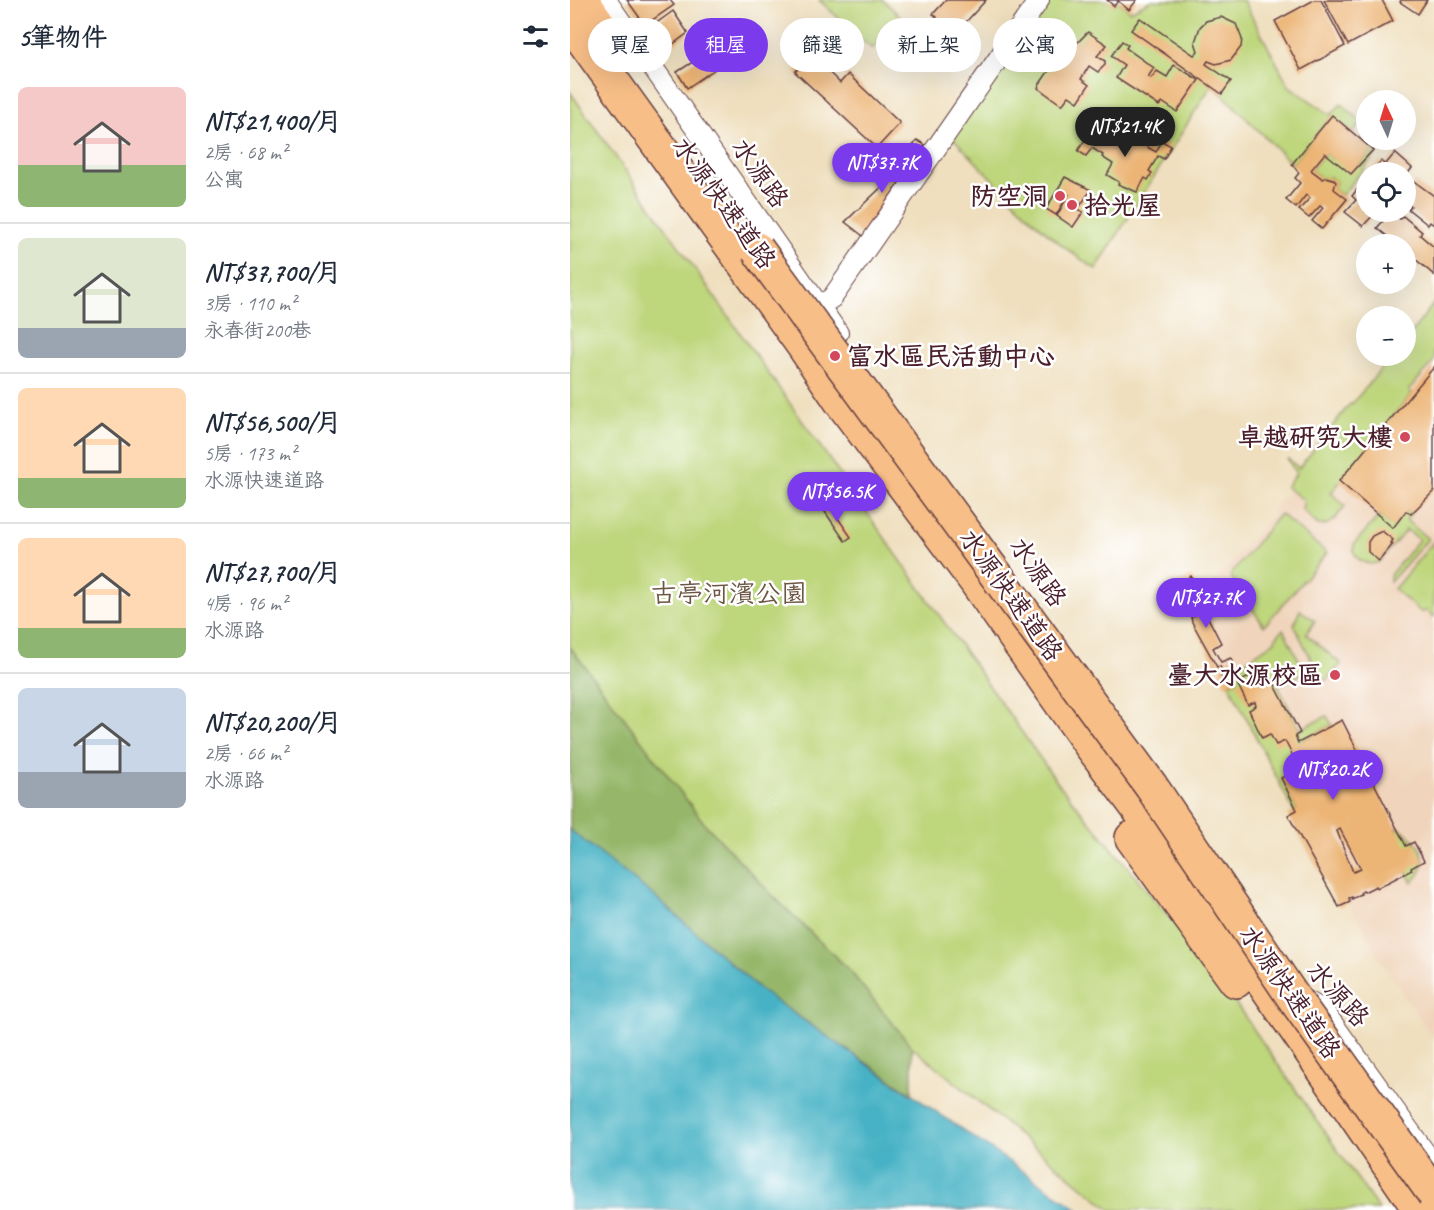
<!DOCTYPE html>
<html lang="zh-TW">
<head>
<meta charset="utf-8">
<style>
  body { margin:0; font-family:Caveat,"LXGW WenKai TC",sans-serif; background:#f2f2f3; color:#1f2937; height:100vh; display:flex; flex-direction:column; font-size:22px; white-space:nowrap }
  * { box-sizing:border-box; margin:0 }
  p { font-size:20px; color:#747a83 }
  .icon { flex:none; width:33px; height:33px; fill:none; stroke:currentColor; stroke-width:2; stroke-linecap:round; stroke-linejoin:round }
  .map { position:relative; flex:1; overflow:hidden }
  .details { display:flex; flex-direction:column; background:#fff; width:570px }
  .details>* { flex:none }
  .hud { position:absolute; left:18px; top:18px; width:570px; height:54px; display:flex; gap:12px }
  .needle { width:39px; rotate:356deg }
  .tools { position:absolute; left:786px; top:90px; display:grid; gap:12px }
  .tools a { display:grid; place-items:center; width:60px; height:60px; border-radius:50%; background:#fff; box-shadow:0 6px 24px #0002; font-size:30px }
  .price { position:absolute; translate:-50% -51px; padding:0 14px; border-radius:21px; background:#7c3aed; color:#fff; font-size:20px; line-height:39px; filter:drop-shadow(0 2px 3px #0008) }
  .price::after { content:''; position:absolute; left:50%; top:36px; width:18px; height:14px; margin-left:-9px; background:inherit; clip-path:polygon(0 0,100% 0,50% 100%) }
  .price.active { background:#222; color:#fff }
  ul { padding:0; list-style:none }
  li { display:flex; align-items:center; gap:18px; height:150px; padding:0 18px }
  li+li { border-top:2px solid #e0e1e3 }
  li span { display:grid; place-items:center; flex:none; width:168px; height:120px; border-radius:9px; color:#555 }
  li>.icon { margin-inline-start:auto }
  span .icon { width:72px; height:72px; fill:#fffc; stroke-width:1 }
  li b { font-size:26px }
  h2 { display:flex; justify-content:space-between; align-items:center; height:72px; padding:0 18px; font-size:26px }
  .chip { padding:0 21px; border-radius:27px; background:#fff; box-shadow:0 6px 24px #0002; font-size:21px; line-height:54px }
  .chip.active { background:#7c3aed; color:#fff }
  main { display:flex; flex:1; min-height:0 }
  .map>svg:first-child { display:block }
</style>
</head>
<body>
<main>
<section class="details">
<h2>5筆物件<svg class="icon" aria-label="filters" viewBox="0 0 24 24"><path d="M4 7h16M4 17h16"/><circle cx="9" cy="7" r="2"/><circle cx="15" cy="17" r="2"/></svg></h2>
<ul>
<li><span style="background:linear-gradient(#f6c9c9 65%,#8fb573 0)"><svg class="icon" aria-label="home" viewBox="0 0 24 24"><path d="M3 11l9-7 9 7M6 9v11h12V9"/></svg></span><div><b>NT$21,400/月</b><p>2房 · 68 m²</p><p>公寓</p></div></li>
<li><span style="background:linear-gradient(#dfe7d0 75%,#9aa5b1 0)"><svg class="icon" aria-label="home" viewBox="0 0 24 24"><path d="M3 11l9-7 9 7M6 9v11h12V9"/></svg></span><div><b>NT$37,700/月</b><p>3房 · 110 m²</p><p>永春街200巷</p></div></li>
<li><span style="background:linear-gradient(#ffd9b3 75%,#8fb573 0)"><svg class="icon" aria-label="home" viewBox="0 0 24 24"><path d="M3 11l9-7 9 7M6 9v11h12V9"/></svg></span><div><b>NT$56,500/月</b><p>5房 · 173 m²</p><p>水源快速道路</p></div></li>
<li><span style="background:linear-gradient(#ffd9b3 75%,#8fb573 0)"><svg class="icon" aria-label="home" viewBox="0 0 24 24"><path d="M3 11l9-7 9 7M6 9v11h12V9"/></svg></span><div><b>NT$27,700/月</b><p>4房 · 96 m²</p><p>水源路</p></div></li>
<li><span style="background:linear-gradient(#c9d6e8 70%,#9aa5b1 0)"><svg class="icon" aria-label="home" viewBox="0 0 24 24"><path d="M3 11l9-7 9 7M6 9v11h12V9"/></svg></span><div><b>NT$20,200/月</b><p>2房 · 66 m²</p><p>水源路</p></div></li>
</ul>
</section>
<div class="map">
<svg width="864" height="1210" viewBox="0 0 864 1210">
  <rect width="100%" height="100%" fill="#fff"/>
  <filter id="ink" filterUnits="userSpaceOnUse"><feTurbulence type="fractalNoise" baseFrequency=".0167" numOctaves="2"/><feDisplacementMap in="SourceGraphic" scale="12" xChannelSelector="R" yChannelSelector="G"/><feConvolveMatrix kernelMatrix="1 2 1 2 8 2 1 2 1" color-interpolation-filters="sRGB"/></filter>
  <filter id="wash" filterUnits="userSpaceOnUse"><feTurbulence type="fractalNoise" baseFrequency=".008" numOctaves="4" result="noise"/><feDisplacementMap in="SourceGraphic" scale="24" xChannelSelector="R" yChannelSelector="G"/><feGaussianBlur stdDeviation="1.35" result="paint"/><feColorMatrix in="noise" values="0 0 0 0 0 0 0 0 0 0 0 0 0 0 0 0 0 1.4 0 .05"/><feComposite in="paint" operator="in"/></filter>
  <g filter="url(#wash)">
    <rect width="100%" height="100%" fill="#efdfbe"/>
    <!-- built -->
    <polygon fill="#f0d5bc" points="864,303 864,1040 807,955 791,923 778,903 780,901 762,866 757,868 659,684 668,680 663,670 663,661 661,658 651,662 643,648 651,643 626,594 638,588 703,514 701,512 719,490 716,487 726,474 717,458 729,468 780,404 782,404 822,356 836,356 836,340"/>
    <!-- green -->
    <g fill="#bed67b" stroke="#847a53" stroke-width="1.5">
      <polygon points="249,0 313,0 332,18 302,49"/>
      <path d="M479 0H537L544 5 548 1 560 11 582 0H673L719 86 761 115 771 104 792 122 783 133 762 116 722 164 652 94 641 86 526 269C470 235 427 183 382 137Z"/>
      <polygon points="0,92 487,782 639,965 809,1210 541,1210 342,1047 279,970 203,896 134,823 0,647"/>
      <polygon points="796,136 796,140 813,140 816,142 772,195 764,189 766,182 760,177 753,179 741,170 755,153 761,158 789,166 803,150 792,141"/>
      <path d="M864 303V361L839 390 842 393 761 493 775 506C767 516 762 527 748 525L732 509 734 500 716 487 726 474 717 458 729 468 780 404H782L822 356H836V340Z"/>
      <path d="M836 511 841 514 836 520 858 539 820 582V575L848 541V538L836 530 809 562C796 567 781 559 784 544L809 516 823 527Z"/>
      <polygon points="710,514 757,553 694,626 660,575"/>
      <polygon points="864,541 864,617 855,610 852,613 824,589"/>
      <polygon points="730,610 745,621 736,634 771,664 755,681 750,677 724,625"/>
      <polygon points="713,629 735,672 708,686 730,729 757,716 762,725 719,748 729,768 711,778 727,810 724,812 659,684 668,680 663,670 705,641 705,639"/>
      <path d="M828 827C852 843 864 861 842 883L837 873 827 828Z"/>
    </g>
    <!-- forest -->
    <polygon fill="#96b76b" stroke="#706b4b" stroke-width="1.5" points="0,647 134,823 203,896 279,970 342,1047 342,1094 194,993 83,895 0,830"/>
    <!-- water -->
    <polygon fill="#47b2c5" stroke="#486878" stroke-width="1.5" points="0,830 83,895 194,993 509,1210 0,1210"/>
    <g id="blocks">
      <!-- building -->
      <g fill="#ecb475" fill-rule="evenodd">
        <polygon points="57,0 100,0 104,5 75,25"/>
        <polygon points="376,0 416,0 385,34 379,28 373,35 361,23 367,17 363,14"/>
        <polygon points="537,0 567,0 559,10 548,1 544,6"/>
        <polygon points="744,0 751,0 775,46 731,70 705,21"/>
        <polygon points="754,0 812,0 823,21 778,45"/>
        <polygon points="831,0 857,0 848,14 830,2"/>
        <polygon points="103,11 118,33 91,53 77,30"/>
        <polygon points="651,17 666,24 672,39 671,47 661,60 646,64 638,61 636,64 661,81 652,94 561,30 570,18 624,55 628,51 625,42 630,27 636,21"/>
        <polygon points="518,32 537,45 527,56 535,61 535,65 528,72 519,66 511,79 519,85 508,102 499,96 492,105 468,88 469,85 491,53 486,50 497,34 508,42"/>
        <polygon points="552,41 558,45 556,48 584,68 578,77 581,78 587,71 597,77 604,65 629,80 607,112 592,102 589,106 546,78 554,65 541,56"/>
        <polygon points="135,54 145,69 117,88 107,72"/>
        <polygon points="241,55 270,83 278,74 330,123 307,148 225,72"/>
        <polygon points="762,115 803,150 781,174 755,153 741,170 753,179 756,177 763,179 766,182 764,189 777,199 752,229 742,221 753,208 750,206 739,218 729,210 740,198 736,195 726,208 716,200 730,183 725,178 729,173 722,164"/>
        <polygon points="522,128 553,147 559,137 571,144 572,141 579,145 577,147 586,152 592,141 601,146 594,159 588,156 579,171 582,173 578,180 575,178 567,192 548,184 549,182 537,175 543,164 532,157 533,155 522,148 516,156 508,151"/>
        <polygon points="347,140 355,145 293,236 275,222 322,177"/>
        <polygon points="825,153 842,168 836,176 836,172 801,172 811,161 815,165"/>
        <polygon points="495,177 521,190 508,209 513,212 503,227 487,216 499,194 486,215 476,209"/>
        <polygon points="796,178 796,212 806,212 793,226 775,212 786,200 782,196"/>
        <polygon points="845,182 864,196 864,225 860,222 858,225 838,209 841,206 836,202 836,193"/>
        <polygon points="821,212 830,219 833,216 852,232 850,235 864,247 864,275 836,251 836,244 827,244 807,228"/>
        <polygon points="864,367 864,491 841,514 836,511 823,528 769,481"/>
        <polygon points="259,505 281,537 275,541 253,509"/>
        <polygon points="812,531 823,540 821,543 823,544 809,561 798,552 798,542 802,536"/>
        <polygon points="621,576 630,591 626,594 651,643 643,648 651,662 661,658 663,661 663,670 668,680 655,685 650,672 652,671 650,666 647,667 622,622 621,617 624,616 607,584"/>
        <path d="M696 668 730 733 725 736 728 743 772 720 836 846 844 842 854 861 841 868 842 870 807 888 806 886 794 892 793 891 790 893 791 894 782 899V897L779 898 780 902 769 907 718 815 727 810 711 778 729 768 715 741 706 745 700 734 692 738 679 710 686 706 685 702 678 705 667 683ZM770 829 791 869 783 872 767 831Z"/>
      </g>
    </g>
  </g>
  <g filter="url(#ink)">
    <use href="#blocks" fill-opacity="0" stroke="#633c41" stroke-width="1.5"/>
    <g fill="none" stroke-linecap="round" stroke-linejoin="round">
      <defs>
        <g id="minor">
          <polyline points="36,0 268,333"/>
          <polyline points="249,306 262,298 469,0"/>
          <polyline points="730,997 753,1010 864,1165"/>
        </g>
        <g id="trunk">
          <polyline points="12,0 41,42"/>
          <polyline points="0,22 232,344 272,403 404,579 519,743 638,902 850,1210"/>
          <polyline points="562,838 666,981"/>
        </g>
      </defs>
      <!-- minor casing -->
      <use href="#minor" stroke="#633c41" stroke-width="22"/>
      <!-- trunk casing -->
      <use href="#trunk" stroke="#633c41" stroke-width="36"/>
      <!-- minor -->
      <use href="#minor" stroke="#fff" stroke-width="20"/>
      <!-- trunk -->
      <use href="#trunk" stroke="#f7be87" stroke-width="33"/>
      <defs>
        <polyline id="trunk-bridge" points="187,249 581,786 723,997 864,1194"/>
      </defs>
      <!-- trunk-bridge casing -->
      <use href="#trunk-bridge" stroke="#633c41" stroke-width="36" stroke-linecap="butt"/>
      <!-- trunk-bridge -->
      <use href="#trunk-bridge" stroke="#f7be87" stroke-width="33"/>
    </g>
  </g>
  <!-- markers -->
  <g fill="#d1495b" stroke="#fff" stroke-width="2">
    <circle cx="490" cy="196" r="6"/>
    <circle cx="502" cy="205" r="6"/>
    <circle cx="265" cy="356" r="6"/>
    <circle cx="835" cy="437" r="6"/>
    <circle cx="765" cy="675" r="6"/>
  </g>
  <g text-anchor="middle" dominant-baseline="central" stroke-width="5" stroke-linejoin="round" paint-order="stroke">
    <!-- street labels -->
    <g font-size="26" fill="#4a1f2b" stroke="#fff">
      <text transform="translate(190 173) rotate(55)">水源路</text>
      <text transform="translate(154 203) rotate(54)">水源快速道路</text>
      <text transform="translate(468 572) rotate(55)">水源路</text>
      <text transform="translate(441 595) rotate(54)">水源快速道路</text>
      <text transform="translate(720 992) rotate(55)">水源快速道路</text>
      <text transform="translate(768 994) rotate(48)">水源路</text>
    </g>
    <!-- poi labels -->
    <g font-size="26" font-weight="bold" fill="#4a1f2b" stroke="#fff" text-anchor="end">
      <text x="478" y="196">防空洞</text>
      <text x="514" y="205" text-anchor="start">拾光屋</text>
      <text x="277" y="356" text-anchor="start">富水區民活動中心</text>
      <text x="823" y="437">卓越研究大樓</text>
      <text x="753" y="675">臺大水源校區</text>
    </g>
    <!-- park labels -->
    <g font-size="26" fill="#6d5643" stroke="#fff">
      <text x="159" y="593">古亭河濱公園</text>
    </g>
  </g>
</svg>
<div class="tools">
<a><svg class="needle" viewBox="-14 -14 28 28"><path d="M0-13l5 13h-10z" fill="#e53935"/><path d="M0 13l5-13h-10z" fill="#747a83"/></svg></a>
<a><svg class="icon" aria-label="locate" viewBox="0 0 24 24"><circle cx="12" cy="12" r="6"/><path d="M12 2v4M12 18v4M2 12h4M18 12h4"/></svg></a>
<a>+</a>
<a>−</a>
</div>
<b class="price active" style="left:555px;top:158px">NT$21.4K</b>
<b class="price" style="left:312px;top:194px">NT$37.7K</b>
<b class="price" style="left:267px;top:523px">NT$56.5K</b>
<b class="price" style="left:636px;top:629px">NT$27.7K</b>
<b class="price" style="left:763px;top:801px">NT$20.2K</b>
<div class="hud">
<a class="chip">買屋</a>
<a class="chip active">租屋</a>
<a class="chip">篩選</a>
<a class="chip">新上架</a>
<a class="chip">公寓</a>
</div>
</div>
</main>
</body>
</html>
